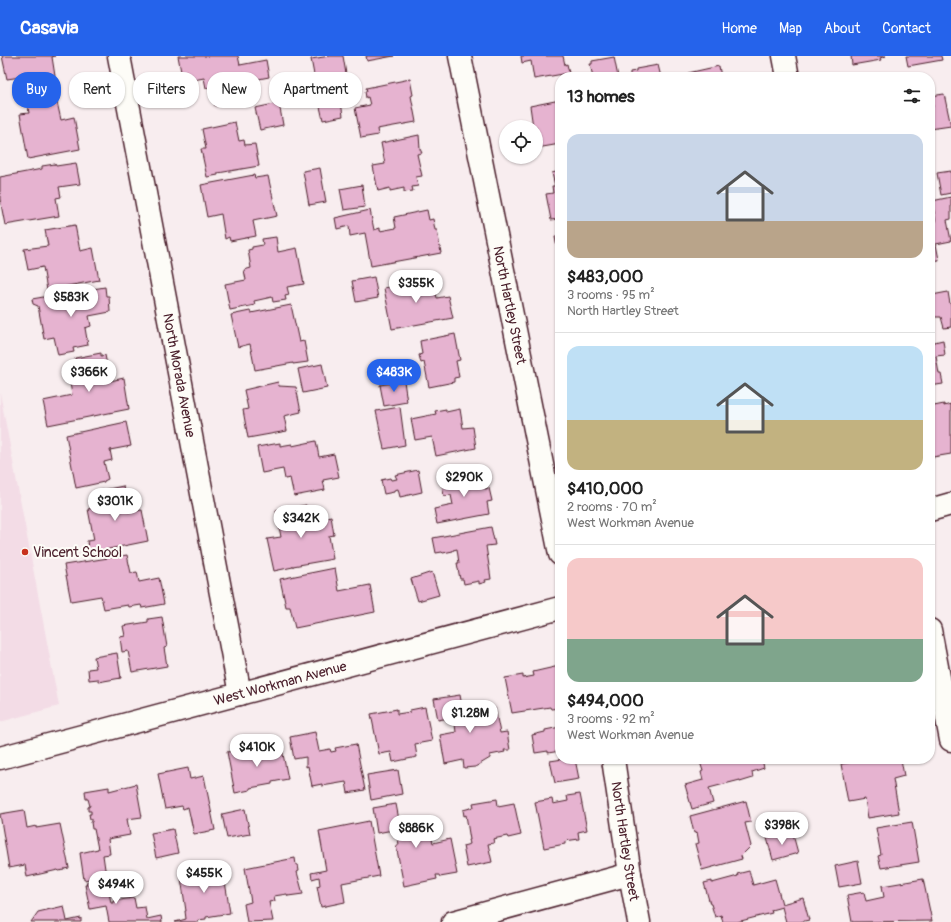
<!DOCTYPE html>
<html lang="en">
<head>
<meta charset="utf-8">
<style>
  body { margin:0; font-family:Pangolin,sans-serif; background:#f2f2f2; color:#222; height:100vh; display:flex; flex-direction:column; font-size:15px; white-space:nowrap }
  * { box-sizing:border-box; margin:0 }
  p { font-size:13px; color:#767676 }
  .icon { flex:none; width:22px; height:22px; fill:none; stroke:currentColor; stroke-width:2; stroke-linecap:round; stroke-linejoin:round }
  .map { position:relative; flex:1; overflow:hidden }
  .details { position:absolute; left:555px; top:16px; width:380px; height:692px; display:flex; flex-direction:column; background:#fff; border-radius:16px; box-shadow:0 1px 3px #0004 }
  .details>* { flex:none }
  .top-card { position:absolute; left:12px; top:16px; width:380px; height:36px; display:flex; gap:8px }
  .buttons { position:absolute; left:499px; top:64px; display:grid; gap:8px }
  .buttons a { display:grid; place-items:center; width:44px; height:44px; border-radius:50%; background:#fff; box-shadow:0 1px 3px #0004; font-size:20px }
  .price { position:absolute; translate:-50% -34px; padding:0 9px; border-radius:14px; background:#fff; color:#222; font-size:13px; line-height:26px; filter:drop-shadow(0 1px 2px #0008) }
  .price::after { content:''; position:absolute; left:50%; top:24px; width:12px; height:9px; margin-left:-6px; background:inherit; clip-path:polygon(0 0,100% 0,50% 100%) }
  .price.selected { background:#2563eb; color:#fff }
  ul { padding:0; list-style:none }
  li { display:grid; align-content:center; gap:8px; height:212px; padding:0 12px }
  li+li { border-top:1px solid #e0e0e0 }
  li span { display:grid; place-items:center; height:124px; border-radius:12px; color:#555 }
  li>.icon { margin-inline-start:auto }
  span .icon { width:72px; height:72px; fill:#fffc; stroke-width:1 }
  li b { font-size:17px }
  h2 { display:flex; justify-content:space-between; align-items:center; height:48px; padding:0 12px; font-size:17px }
  .tag { padding:0 14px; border-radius:16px; background:#fff; box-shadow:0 1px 3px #0004; font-size:14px; line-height:36px }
  .tag.selected { background:#2563eb; color:#fff }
  header { display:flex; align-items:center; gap:24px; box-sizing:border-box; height:56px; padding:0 20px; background:#2563eb; color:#fff }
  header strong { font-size:19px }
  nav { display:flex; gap:22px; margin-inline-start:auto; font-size:14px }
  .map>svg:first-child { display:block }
</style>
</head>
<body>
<header>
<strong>Casavia</strong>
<nav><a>Home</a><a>Map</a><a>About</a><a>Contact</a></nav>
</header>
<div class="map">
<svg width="951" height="866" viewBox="0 0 951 866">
  <rect width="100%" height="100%" fill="#f8edef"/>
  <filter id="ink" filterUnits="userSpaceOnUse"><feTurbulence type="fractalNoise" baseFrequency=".025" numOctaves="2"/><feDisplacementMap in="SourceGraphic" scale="8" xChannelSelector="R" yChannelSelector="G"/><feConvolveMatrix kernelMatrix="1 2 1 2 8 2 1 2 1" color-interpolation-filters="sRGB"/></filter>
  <g filter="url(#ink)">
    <!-- built -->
    <polygon fill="#f3dce6" points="0,337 59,650 0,666"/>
    <!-- building -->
    <g fill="#e6b3d0" stroke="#4a1f2b">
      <polygon points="2,0 55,0 52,1 55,20 22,26 21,21 7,23"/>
      <polygon points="178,0 238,0 240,9 266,4 269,21 243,26 247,44 215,50 212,31 206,32 204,22 183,26"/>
      <polygon points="330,0 343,0 346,18 315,24 311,3"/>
      <polygon points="366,0 394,0 367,5"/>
      <polygon points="521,0 563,0 565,9 567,8 569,17 534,23 531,5 522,7"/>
      <polygon points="851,0 886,0 880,2 881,4 852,9"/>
      <polygon points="906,0 941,0 942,4 908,10"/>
      <polygon points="614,1 618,21 593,21 590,8 592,8 592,5"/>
      <polygon points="658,9 661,21 630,21 630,16 636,15 636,13"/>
      <polygon points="719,10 721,21 689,21 688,17"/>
      <polygon points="410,23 413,39 411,40 416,66 377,73 378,79 361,82 355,52 370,49 368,41 366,42 365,35 367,35 366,32"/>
      <polygon points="338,24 343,46 341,46 343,60 323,64 315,28"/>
      <polygon points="51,37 51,38 55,37 61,64 74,61 80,93 28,103 20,58 29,57 26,41"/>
      <polygon points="944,38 951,70 930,73 930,51 933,51 931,40"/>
      <polygon points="560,44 560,88 537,92 536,71 533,71 530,50"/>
      <polygon points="279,47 283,69 260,74 255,52"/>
      <polygon points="235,66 239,85 244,84 245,89 255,88 259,110 218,117 218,119 207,121 201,93 206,93 202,73"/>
      <polygon points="419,79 420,93 422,97 417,98 422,120 416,121 418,130 412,131 413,135 404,136 404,132 390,135 390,132 378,135 373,110 385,108 381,87"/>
      <polygon points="76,107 80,128 59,131 61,141 56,142 59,160 5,169 0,143 0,121 42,113 42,110 55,108 56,110"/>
      <polygon points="320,112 326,146 309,149 303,115"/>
      <polygon points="560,115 560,163 551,164 546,138 553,137 552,130 555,130 552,117"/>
      <polygon points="951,115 951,137 941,139 937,117"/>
      <polygon points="254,119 255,122 268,120 277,160 253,165 256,180 230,185 229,181 225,183 221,158 207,161 201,129"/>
      <polygon points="362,129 365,151 344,154 340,133"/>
      <polygon points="951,141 951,163 947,164 951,185 936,188 939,204 930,205 930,165 932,164 933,167 936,166 932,145"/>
      <polygon points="370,154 374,174 380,172 380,175 396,172 394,161 427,154 429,164 433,163 435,174 437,174 441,197 371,210 365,177 350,180 349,170 337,173 335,162"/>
      <polygon points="75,169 80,195 93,192 99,224 47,234 43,211 28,214 24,193 48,190 45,174"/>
      <polygon points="560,180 560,203 559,203 555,181"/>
      <polygon points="276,181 278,196 297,192 304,228 287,231 289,239 285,240 286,244 273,246 272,241 254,245 255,249 230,254 225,228 246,224 244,214 251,212 248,194 252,193 252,191 263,189 262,183"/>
      <polygon points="374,221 378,242 356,246 352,225"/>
      <polygon points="433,223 437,242 448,240 453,262 392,273 384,232"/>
      <polygon points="930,229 932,239 948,236 950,248 951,248 951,271 944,272 941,261 930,261"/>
      <polygon points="105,231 106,240 109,240 110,256 89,260 91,270 85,272 88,289 73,292 74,296 58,299 54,281 44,283 38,250 33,248 32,243 49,240 50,246 60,244 60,242 66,240 66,243 82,240 81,235"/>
      <polygon points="291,249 299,286 304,285 308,306 293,308 293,307 255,314 250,288 238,291 231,259 250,255 251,257"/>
      <polygon points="455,278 460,304 456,305 459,321 454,322 454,326 429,331 424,306 421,307 419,299 422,298 420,285"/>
      <polygon points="943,284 945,299 936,300 939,318 941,318 943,328 930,330 930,287"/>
      <polygon points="101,297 101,300 105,299 110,325 124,322 129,353 48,369 43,345 72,339 69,320 78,318 75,302"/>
      <polygon points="322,308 327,332 303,337 298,313"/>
      <polygon points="404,325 407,346 384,350 380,329"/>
      <polygon points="278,326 279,330 296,331 301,356 284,360 287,375 248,382 243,354 248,353 244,334"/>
      <polygon points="933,348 934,350 944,348 944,350 951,348 951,398 933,401 933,403 930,403 930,349"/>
      <polygon points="400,351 405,389 384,393 376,355"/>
      <polygon points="446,353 446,356 460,353 463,372 473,371 476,392 436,400 432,381 415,384 411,363 436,358 435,355"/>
      <polygon points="126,366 131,390 110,394 112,404 104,406 108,423 104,425 104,426 76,432 66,379"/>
      <polygon points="316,385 319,401 334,398 339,421 323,424 325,434 294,440 290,422 285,423 283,413 262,417 257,391 280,387 280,390 292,388 292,390"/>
      <polygon points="418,414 422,436 400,441 398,433 394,434 394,436 384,438 381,424 390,422 391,424 397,423 395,419"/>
      <polygon points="482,416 485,433 489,432 492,445 487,446 489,458 437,468 434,453 453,449 451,439 444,440 441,423"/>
      <polygon points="123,430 128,456 142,454 148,485 89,497 87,485 94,484 88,453 97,451 94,436"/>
      <polygon points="306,449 307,453 315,452 317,463 331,460 334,479 329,480 333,503 293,510 293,511 274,515 267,483 281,481 276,455"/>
      <polygon points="491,471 495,489 486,490 491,523 485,524 486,526 479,528 479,525 464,528 463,523 460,523 457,507 459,507 457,493 453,494 453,495 443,497 442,496 436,497 433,482"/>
      <polygon points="127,499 131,517 137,516 139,526 159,522 164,548 142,552 141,549 129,551 128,549 104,553 101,540 71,545 64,509"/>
      <polygon points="335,512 339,535 370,529 375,556 295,572 290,551 286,551 280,523"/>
      <polygon points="432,516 439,539 418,545 411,523"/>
      <polygon points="162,561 167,591 164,592 167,610 132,616 128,595 122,596 120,581 125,580 123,570 148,566 148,563"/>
      <polygon points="117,597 121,622 98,626 98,623 89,624 88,613 96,612 94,601"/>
      <polygon points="559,610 560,618 560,652 551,653 550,651 512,657 505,622 523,619 523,622 534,620 533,616"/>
      <polygon points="460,639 463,656 472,655 472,657 495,652 500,677 507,676 510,694 504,694 505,696 490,699 490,702 475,711 464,712 463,704 445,708 440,679 456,676 454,661 438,664 434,643"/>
      <polygon points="425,651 432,685 415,688 417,701 393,706 391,696 379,698 371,658 397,653 397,658 410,656 410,654"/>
      <polygon points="560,671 560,695 548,697 548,695 535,697 532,679 545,676 545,674"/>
      <polygon points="315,676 319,695 330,693 331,696 336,695 335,692 356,688 365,734 348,737 346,726 322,730 322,728 312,730 308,710 306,711 306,701 294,703 290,681"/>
      <polygon points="281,688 288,723 272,726 272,728 250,732 250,734 235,737 227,696 252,692 253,696 264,694 264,691"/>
      <polygon points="563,703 575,703 579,723 555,727 550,705"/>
      <polygon points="699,703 762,703 764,712 752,716 753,722 740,726 740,724 709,732 713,747 692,753 685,729 703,724 701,716 703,715"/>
      <polygon points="872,703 901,703 904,720 893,723 899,757 868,762 865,743 848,746 841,708"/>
      <polygon points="188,712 190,723 204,720 215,774 194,778 188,751 183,753 182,750 165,753 158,718"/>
      <polygon points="398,714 402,738 371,744 367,719"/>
      <polygon points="136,728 142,761 127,763 130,779 108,783 110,798 103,799 106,820 84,824 80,797 98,793 94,773 92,773 91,766 92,766 92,763 90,763 89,758 91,758 91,755 88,755 88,751 90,750 88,743 86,743 85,735 109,731 109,735"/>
      <polygon points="580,738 587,774 578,776 579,783 565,785 565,788 544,792 535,746 552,743 553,748 568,745 567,740"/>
      <polygon points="497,743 498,750 514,747 521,779 508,782 507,780 493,783 494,787 488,788 492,806 467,811 463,790 470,788 469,784 470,784 466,759 464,760 463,754 474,751 473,747"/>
      <polygon points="746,745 751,766 745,767 751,790 741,800 742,803 702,814 695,788 699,787 697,776 694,777 690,760"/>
      <polygon points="396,748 400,769 410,767 413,778 430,775 433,787 450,783 457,818 440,821 439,819 436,819 437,823 404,830 396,789 399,789 398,782 400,781 398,773 377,777 373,752"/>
      <polygon points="245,753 250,778 227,782 222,758"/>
      <polygon points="24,754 27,772 36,770 36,772 60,768 69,812 64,813 64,814 59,815 58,814 27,821 25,809 9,812 0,758"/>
      <polygon points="369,765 379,820 342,827 345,846 321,851 317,830 320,829 319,821 312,823 311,817 326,814 319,775"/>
      <polygon points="912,766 919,806 881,812 878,800 881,799 876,772"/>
      <polygon points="173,773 178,797 156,802 151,777"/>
      <polygon points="792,775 798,797 773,804 767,782"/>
      <polygon points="295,802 296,809 298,809 299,815 297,816 303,838 288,840 287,838 274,840 275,845 269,846 273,865 247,866 244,848 251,846 245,812"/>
      <polygon points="858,805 862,827 839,831 835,810"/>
      <polygon points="208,811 209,815 223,813 230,857 206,861 206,863 198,864 198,866 175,866 186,863 185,855 186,855 180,815"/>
      <polygon points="749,815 753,829 775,823 782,848 803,842 809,864 800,866 786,866 782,851 771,854 772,857 737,866 723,866 721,859 715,861 711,848 710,848 704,827 712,825 712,827 738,820 737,818"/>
      <polygon points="105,823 106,825 107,825 111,847 113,847 113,845 134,842 136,852 145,851 147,863 161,860 162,866 109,866 106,850 90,853 85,829 87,829 86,826"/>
      <polygon points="923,823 932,865 852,866 847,839 864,836 866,845 884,841 882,830"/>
      <polygon points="64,850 67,865 81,862 81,866 31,866 38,856"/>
    </g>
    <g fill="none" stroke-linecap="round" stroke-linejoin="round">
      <defs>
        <g id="minor">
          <path id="s1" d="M119 0 240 638"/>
          <path id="s2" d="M460 0 560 498"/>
          <polyline points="784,0 788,21"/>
          <polyline points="930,454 951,448"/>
          <polyline points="930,574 951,684"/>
          <path id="s3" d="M0 702 560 552"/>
          <path id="s4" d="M613 703 630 818 639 866"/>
          <polyline points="453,866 630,818"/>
        </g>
      </defs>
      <!-- minor casing -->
      <use href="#minor" stroke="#4a1f2b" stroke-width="25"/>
      <!-- minor -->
      <use href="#minor" stroke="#fdfcf7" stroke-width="22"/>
    </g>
  </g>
  <!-- markers -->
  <circle fill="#c8321e" stroke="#fdfcf7" stroke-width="1.5" cx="25" cy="496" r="4"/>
  <g text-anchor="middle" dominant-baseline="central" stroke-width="4" stroke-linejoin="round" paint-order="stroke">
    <!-- street labels -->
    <g font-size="14" fill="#4a1f2b" stroke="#fdfcf7">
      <text stroke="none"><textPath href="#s2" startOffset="254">North Hartley Street</textPath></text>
      <text stroke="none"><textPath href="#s1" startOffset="325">North Morada Avenue</textPath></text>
      <text stroke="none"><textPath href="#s3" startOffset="290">West Workman Avenue</textPath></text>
      <text stroke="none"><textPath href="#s4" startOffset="83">North Hartley Street</textPath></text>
    </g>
    <!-- poi labels -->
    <g font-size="14" fill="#4a1f2b" stroke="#fdfcf7" text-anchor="start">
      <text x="33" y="496">Vincent School</text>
    </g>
  </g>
</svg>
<div class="buttons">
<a><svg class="icon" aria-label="locate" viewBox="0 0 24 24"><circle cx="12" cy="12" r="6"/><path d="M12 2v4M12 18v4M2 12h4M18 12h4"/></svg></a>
</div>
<b class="price" style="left:416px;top:248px">$355K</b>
<b class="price" style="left:71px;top:262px">$583K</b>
<b class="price" style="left:89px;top:337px">$366K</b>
<b class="price selected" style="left:394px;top:337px">$483K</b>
<b class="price" style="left:464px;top:442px">$290K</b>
<b class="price" style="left:115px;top:466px">$301K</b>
<b class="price" style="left:301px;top:483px">$342K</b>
<b class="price" style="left:470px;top:678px">$1.28M</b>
<b class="price" style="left:257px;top:712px">$410K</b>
<b class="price" style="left:782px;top:790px">$398K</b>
<b class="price" style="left:416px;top:793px">$886K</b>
<b class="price" style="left:204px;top:838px">$455K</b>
<b class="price" style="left:116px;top:849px">$494K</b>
<div class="top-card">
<a class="tag selected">Buy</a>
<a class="tag">Rent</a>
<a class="tag">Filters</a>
<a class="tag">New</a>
<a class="tag">Apartment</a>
</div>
<section class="details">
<h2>13 homes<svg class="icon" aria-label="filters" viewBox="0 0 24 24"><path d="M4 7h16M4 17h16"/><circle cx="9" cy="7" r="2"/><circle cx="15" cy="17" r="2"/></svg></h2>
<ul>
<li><span style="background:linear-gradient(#c9d6e8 70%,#b9a48a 0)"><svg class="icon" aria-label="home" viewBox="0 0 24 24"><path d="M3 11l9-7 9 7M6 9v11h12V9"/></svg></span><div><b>$483,000</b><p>3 rooms · 95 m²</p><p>North Hartley Street</p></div></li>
<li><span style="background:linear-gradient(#bfe0f5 60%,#c2b280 0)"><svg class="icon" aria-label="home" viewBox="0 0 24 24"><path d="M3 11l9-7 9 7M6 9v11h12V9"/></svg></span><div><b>$410,000</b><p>2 rooms · 70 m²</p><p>West Workman Avenue</p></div></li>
<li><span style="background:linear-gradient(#f6c9c9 65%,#7fa58c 0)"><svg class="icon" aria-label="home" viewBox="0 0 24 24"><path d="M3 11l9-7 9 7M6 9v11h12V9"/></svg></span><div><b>$494,000</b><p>3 rooms · 92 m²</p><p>West Workman Avenue</p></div></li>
</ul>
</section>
</div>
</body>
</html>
